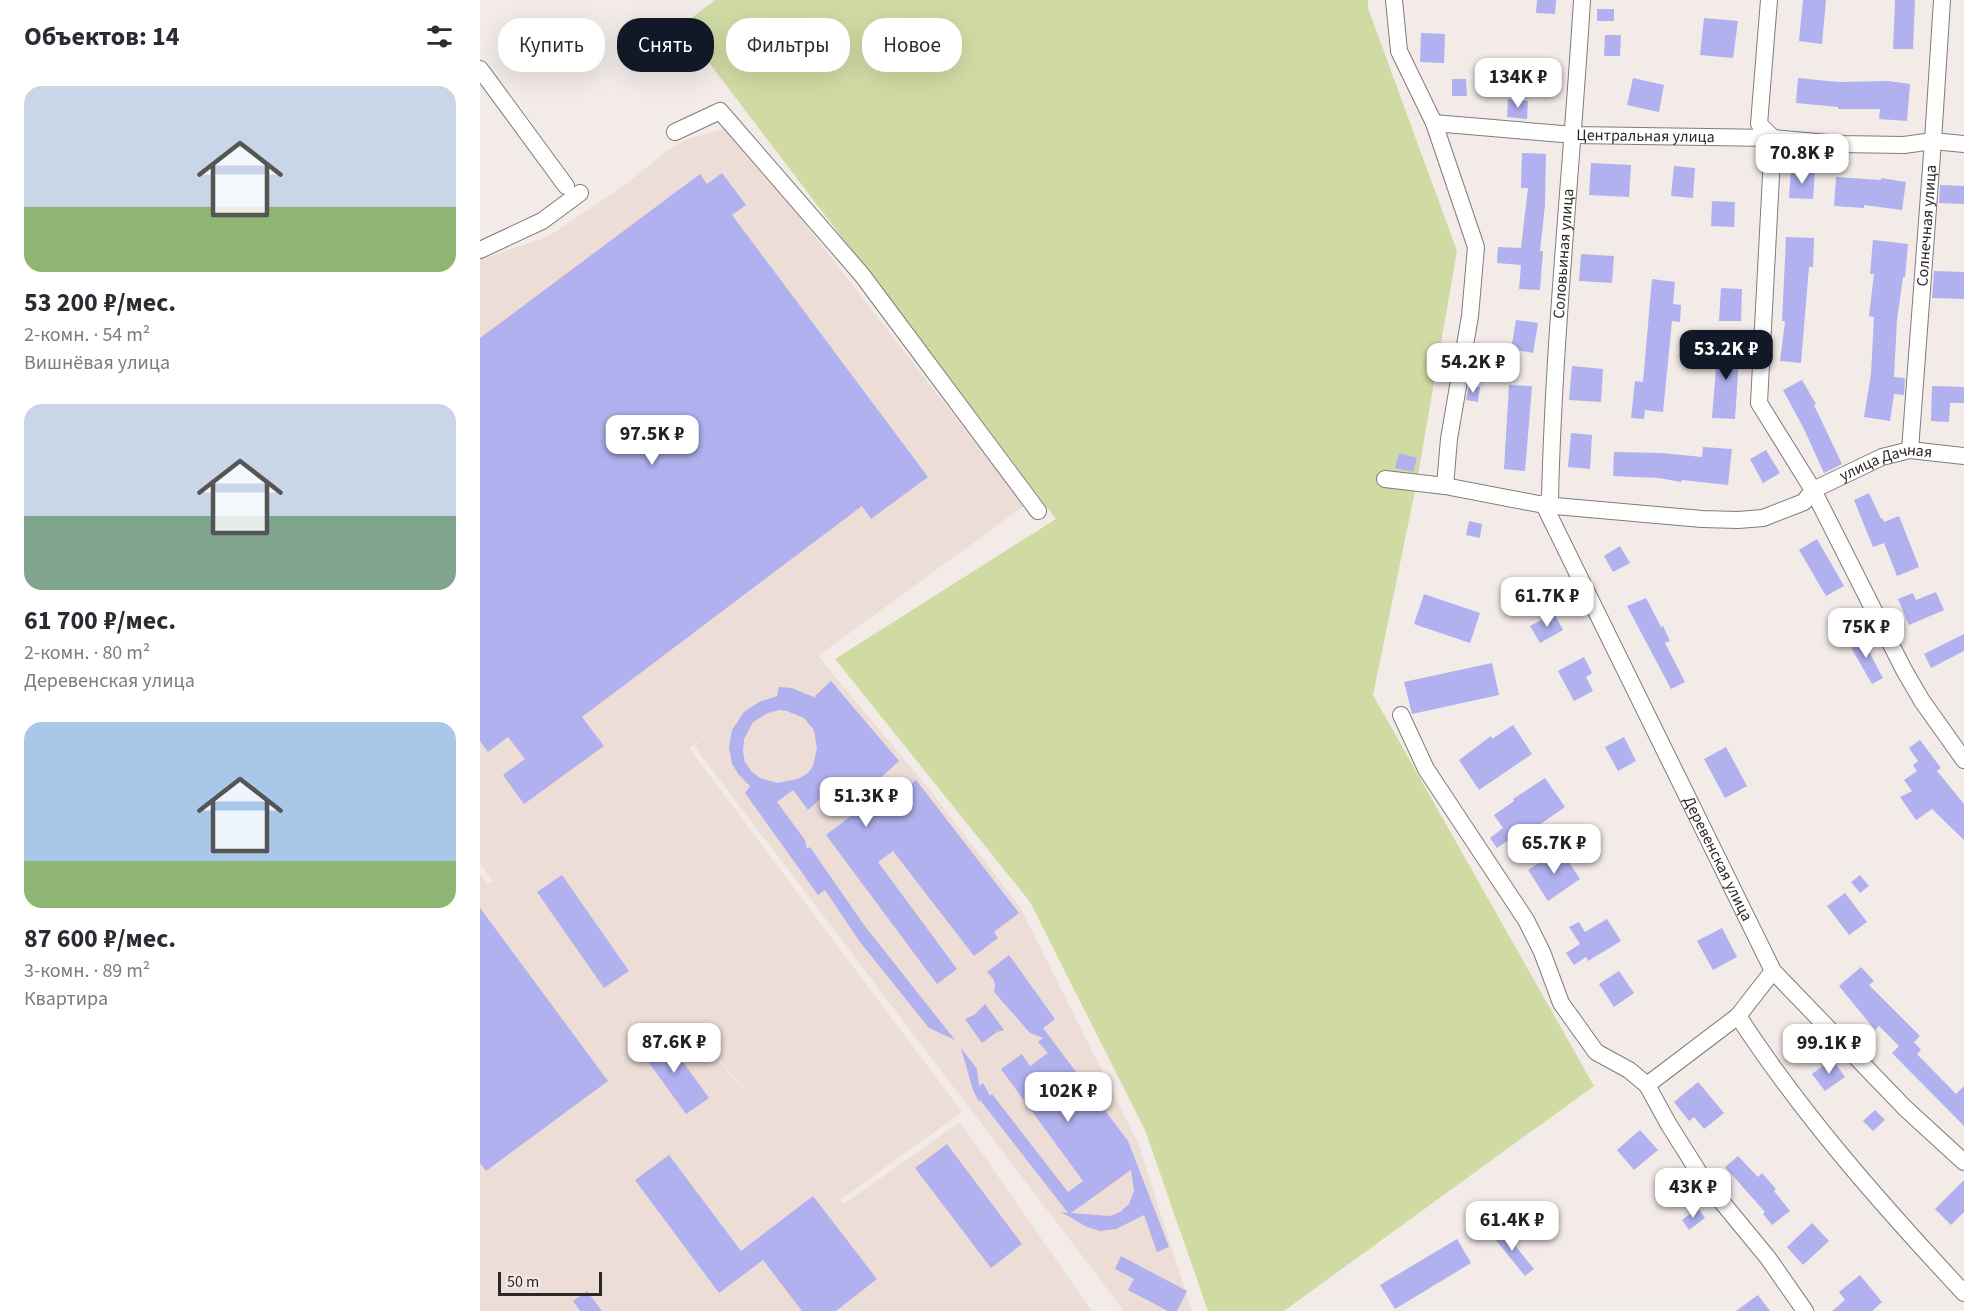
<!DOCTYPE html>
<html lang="ru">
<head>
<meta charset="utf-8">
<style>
  body { margin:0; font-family:"Source Sans 3",sans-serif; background:#f2f2f3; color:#2b2b33; height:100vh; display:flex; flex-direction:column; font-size:22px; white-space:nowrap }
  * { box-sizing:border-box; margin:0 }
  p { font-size:20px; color:#7c7c81 }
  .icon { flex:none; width:33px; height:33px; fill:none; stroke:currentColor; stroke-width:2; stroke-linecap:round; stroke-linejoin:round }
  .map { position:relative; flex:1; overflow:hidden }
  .sheet { display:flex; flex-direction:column; background:#fff; width:480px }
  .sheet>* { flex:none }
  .banner { position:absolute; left:18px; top:18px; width:570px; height:54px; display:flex; gap:12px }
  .scale { position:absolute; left:18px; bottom:15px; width:104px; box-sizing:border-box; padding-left:6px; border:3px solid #2b2726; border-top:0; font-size:16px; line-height:21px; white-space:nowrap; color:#2b2726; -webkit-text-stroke:4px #f3ebe8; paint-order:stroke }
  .price { position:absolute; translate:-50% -51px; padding:0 14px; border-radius:12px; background:#fff; color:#222; font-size:20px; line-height:39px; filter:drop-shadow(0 2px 3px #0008) }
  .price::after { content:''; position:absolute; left:50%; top:36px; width:18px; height:14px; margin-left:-9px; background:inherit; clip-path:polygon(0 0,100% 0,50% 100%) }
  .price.active { background:#111827; color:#fff }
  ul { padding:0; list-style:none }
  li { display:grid; align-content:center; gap:12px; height:318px; padding:0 24px }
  li span { display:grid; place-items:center; height:186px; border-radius:18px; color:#555 }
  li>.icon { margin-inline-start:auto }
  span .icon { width:108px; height:108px; fill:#fffc; stroke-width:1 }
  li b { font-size:26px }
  h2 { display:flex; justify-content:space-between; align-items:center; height:72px; padding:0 24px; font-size:26px }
  .tag { padding:0 21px; border-radius:24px; background:#fff; box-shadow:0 6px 24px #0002; font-size:21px; line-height:54px }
  .tag.active { background:#111827; color:#fff }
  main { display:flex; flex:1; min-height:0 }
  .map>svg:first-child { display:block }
</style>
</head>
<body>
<main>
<section class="sheet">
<h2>Объектов: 14<svg class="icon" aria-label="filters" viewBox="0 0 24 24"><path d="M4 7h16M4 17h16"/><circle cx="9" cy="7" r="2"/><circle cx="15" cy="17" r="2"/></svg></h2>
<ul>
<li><span style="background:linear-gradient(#c9d6e8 65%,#8fb573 0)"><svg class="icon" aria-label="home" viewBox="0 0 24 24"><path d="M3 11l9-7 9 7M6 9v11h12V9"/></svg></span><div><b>53 200 ₽/мес.</b><p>2-комн. · 54 m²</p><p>Вишнёвая улица</p></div></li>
<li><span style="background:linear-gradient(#c9d6e8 60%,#7fa58c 0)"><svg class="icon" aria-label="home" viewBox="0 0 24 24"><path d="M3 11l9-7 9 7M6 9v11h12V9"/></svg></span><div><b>61 700 ₽/мес.</b><p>2-комн. · 80 m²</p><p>Деревенская улица</p></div></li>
<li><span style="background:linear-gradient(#a9c7e8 75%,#8fb573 0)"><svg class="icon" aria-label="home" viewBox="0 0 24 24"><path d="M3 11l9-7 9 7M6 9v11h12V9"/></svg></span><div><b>87 600 ₽/мес.</b><p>3-комн. · 89 m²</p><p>Квартира</p></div></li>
</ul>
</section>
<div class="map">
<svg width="1484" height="1311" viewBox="0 0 1484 1311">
  <rect width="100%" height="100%" fill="#f3ebe8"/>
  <!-- built -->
  <path fill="#edddd7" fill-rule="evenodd" d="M248 128 291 176 333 234 544 506 338 656 449 789 540 907 658 1143 712 1311H644L214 746 224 737 209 748 482 1112 360 1200 364 1204 480 1122 612 1311H0V874L8 884 38 864 12 880 0 864V260L69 236 145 185 188 150 207 139ZM192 997 233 1053 309 1141 233 1055Z"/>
  <!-- green -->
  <polygon fill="#d0dba4" points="235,0 888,0 888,8 977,251 937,481 893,695 1114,1086 804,1311 728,1311 665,1130 550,902 355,659 576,519 201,26"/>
  <!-- building -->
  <g fill="#b0b1ee" fill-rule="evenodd">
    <polygon points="1057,0 1076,0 1075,14 1056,13"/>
    <polygon points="1323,0 1346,0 1342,44 1319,41"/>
    <polygon points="1415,0 1435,0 1433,49 1413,49"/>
    <rect x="1117" y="9" width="17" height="12"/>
    <polygon points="1224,18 1258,21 1253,58 1220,55"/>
    <polygon points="941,33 965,34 964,63 940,62"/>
    <polygon points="1125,35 1141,35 1140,56 1124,56"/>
    <polygon points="1048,61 1074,63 1072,95 1046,93"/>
    <polygon points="1153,78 1184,85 1179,112 1147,105"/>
    <polygon points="1318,78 1358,82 1408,81 1430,84 1427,121 1399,119 1400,109 1358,109 1358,107 1316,103"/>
    <polygon points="972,79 986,79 987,96 972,96"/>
    <polygon points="1028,99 1048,101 1047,119 1027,117"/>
    <polygon points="1042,153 1066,154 1065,205 1060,251 1063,251 1060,290 1039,289 1041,265 1017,263 1018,247 1041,248 1048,188 1041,188"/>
    <polygon points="1111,163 1151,165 1149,197 1109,195"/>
    <polygon points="1194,166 1215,168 1213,198 1191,196"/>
    <polygon points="1311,170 1335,171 1333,199 1309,198"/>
    <polygon points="242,173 266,205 252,215 448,477 391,519 382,506 102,717 124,746 44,804 23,775 45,759 28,737 8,752 0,741 0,338 220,174 227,184"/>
    <polygon points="1356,177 1401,180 1401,178 1426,182 1422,210 1384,205 1384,208 1354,206"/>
    <polygon points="1460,185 1484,186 1484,204 1459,203"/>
    <polygon points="1232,201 1255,202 1254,227 1231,226"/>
    <polygon points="1306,237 1334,238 1333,267 1329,267 1321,363 1300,361 1305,321 1302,321"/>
    <polygon points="1393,240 1428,244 1425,277 1423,277 1417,320 1414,377 1425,378 1424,395 1414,394 1410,421 1384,417 1391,374 1394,317 1389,316 1394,274 1390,274"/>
    <polygon points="1101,254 1134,256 1132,283 1099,281"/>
    <polygon points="1454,271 1484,272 1484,299 1452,298"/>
    <polygon points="1172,279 1195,282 1193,304 1201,305 1200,322 1192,321 1183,412 1165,410 1164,419 1151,418 1155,381 1163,382"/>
    <polygon points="1241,288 1262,289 1261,321 1239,321"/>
    <polygon points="1036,320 1058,323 1053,353 1031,349"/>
    <polygon points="1238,342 1260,343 1255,419 1232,418"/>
    <polygon points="1092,366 1123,369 1121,402 1089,400"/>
    <polygon points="1322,380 1336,404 1334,405 1362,464 1344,473 1324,429 1303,390"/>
    <polygon points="1029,385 1052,386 1045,471 1024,469"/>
    <polygon points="989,386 1000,387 998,402 986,400"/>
    <polygon points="1452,386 1484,387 1484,403 1470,403 1469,422 1451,421"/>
    <polygon points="1091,433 1112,435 1110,469 1088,467"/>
    <polygon points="1223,447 1252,449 1248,485 1202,480 1201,482 1179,478 1133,476 1134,452 1182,453 1222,457"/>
    <polygon points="1286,450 1300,473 1283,483 1270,459"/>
    <polygon points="919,453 937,458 933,472 915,468"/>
    <polygon points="1389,493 1401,519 1402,518 1404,522 1419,516 1439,567 1417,576 1404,543 1393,547 1374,500"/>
    <polygon points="989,521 1002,524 1000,538 986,535"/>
    <polygon points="1337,539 1364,586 1346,596 1319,550"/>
    <polygon points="1140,546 1150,563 1133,572 1124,556"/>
    <polygon points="1082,581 1089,596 1071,605 1064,590"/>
    <polygon points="1046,583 1052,596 1037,603 1031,590"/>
    <polygon points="1456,592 1464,610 1429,625 1418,599 1433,593 1436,600"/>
    <polygon points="944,594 1000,613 990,643 934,624"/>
    <polygon points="1166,598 1181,627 1183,626 1190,641 1185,643 1205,682 1191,689 1147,606"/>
    <polygon points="1074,613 1083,630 1060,643 1050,626"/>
    <polygon points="1484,634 1484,651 1451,668 1444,654"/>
    <polygon points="1386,635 1392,648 1388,650 1403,678 1392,684 1369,644"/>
    <polygon points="1104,657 1112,673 1106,677 1113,691 1094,701 1078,671"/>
    <polygon points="1012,663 1019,695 932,714 924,682"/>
    <path d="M351 681 419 761 395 783 400 788 384 824 428 790 426 788 436 780 539 913 514 932 518 938 494 956 413 851 398 862 477 969 457 984 346 835 388 803 351 794 340 799 328 810 313 790 297 802 325 840 327 849 330 847 384 925 475 1040 449 1028 380 942 345 890 338 895 265 793 270 786 259 775 252 764 249 748 252 730 264 712 279 702 297 696 299 687 312 688 336 698 335 696ZM299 710 307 711 324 718 334 730 337 748 333 766 328 773 318 779 297 783 280 778 272 772 265 762 263 752 264 739 273 722 288 713Z"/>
    <polygon points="1033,725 1052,754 999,790 979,760 1011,736 1012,739"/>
    <polygon points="1144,737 1156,761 1138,771 1125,747"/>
    <polygon points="1440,740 1461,768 1457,771 1484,804 1484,840 1452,809 1436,820 1420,797 1432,791 1424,780 1437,771 1433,765 1438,761 1429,748"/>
    <polygon points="1246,747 1267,786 1245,798 1224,759"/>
    <polygon points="1065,778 1085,807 1033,843 1030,839 1017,848 1010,838 1023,828 1014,815 1034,801 1033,799"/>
    <polygon points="1080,849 1100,879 1068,901 1048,870"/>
    <polygon points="82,875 149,971 124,988 57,892"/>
    <polygon points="1380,875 1389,886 1380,893 1371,882"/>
    <polygon points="1365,893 1387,922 1369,935 1347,906"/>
    <polygon points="0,908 128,1081 6,1171 0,1163"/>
    <polygon points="1127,919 1141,941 1108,961 1106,957 1094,965 1086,953 1100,944 1089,927 1099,922 1105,932"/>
    <polygon points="1242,928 1257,957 1233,970 1217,941"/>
    <path d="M529 955 575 1019 563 1028 648 1141 689 1247 677 1252 664 1215 636 1229 620 1231 607 1227 581 1212 588 1213 500 1100 499 1102 493 1090 481 1048 497 1069 499 1086 503 1083 510 1096 512 1094 588 1192 603 1181 521 1069 542 1054 550 1066 568 1053 558 1042 563 1038 550 1033 514 992 515 985 514 980 507 972ZM651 1170 654 1191 649 1204 640 1212 630 1216 591 1213Z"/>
    <polygon points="1381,967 1394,981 1389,985 1440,1036 1434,1042 1441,1050 1437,1054 1476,1094 1484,1086 1484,1126 1412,1053 1419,1046 1399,1026 1395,1030 1359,986"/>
    <polygon points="1139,971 1154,993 1134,1007 1119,984"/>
    <polygon points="505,1004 524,1030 517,1032 502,1043 485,1019 494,1015"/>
    <polygon points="1330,1024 1346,1041 1339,1047 1323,1030"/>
    <polygon points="182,1033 229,1098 206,1114 159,1049"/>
    <polygon points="1352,1059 1365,1077 1345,1091 1332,1074"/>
    <polygon points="1218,1082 1244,1113 1224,1129 1214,1117 1209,1121 1194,1102"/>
    <polygon points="1395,1110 1405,1120 1393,1131 1383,1121"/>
    <polygon points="1160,1130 1178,1150 1154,1170 1137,1150"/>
    <polygon points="467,1144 542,1244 511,1268 435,1168"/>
    <polygon points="189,1155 261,1251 333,1196 397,1279 356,1311 322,1311 283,1260 239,1293 155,1180"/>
    <polygon points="1258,1156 1278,1177 1282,1173 1296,1189 1294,1191 1310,1211 1292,1225 1283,1214 1285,1212 1245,1167"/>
    <polygon points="1484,1180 1484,1212 1471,1225 1455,1209"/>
    <polygon points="1218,1208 1225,1218 1209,1230 1202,1220"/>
    <polygon points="1332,1223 1349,1241 1323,1265 1307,1247"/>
    <polygon points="1020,1227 1054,1269 1045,1276 1011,1234"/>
    <polygon points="977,1239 991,1263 915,1309 900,1285"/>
    <polygon points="641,1256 707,1291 697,1311 688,1311 648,1290 654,1279 635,1269"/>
    <polygon points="1380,1275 1402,1302 1392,1311 1352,1311 1365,1300 1359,1292"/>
    <polygon points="107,1291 122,1311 100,1311 93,1301"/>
    <polygon points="1278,1295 1290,1311 1256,1311"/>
  </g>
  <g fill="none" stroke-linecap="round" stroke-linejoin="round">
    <defs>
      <g id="minor">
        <polyline points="914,0 919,51 954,123 996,247 990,316 969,439 965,486"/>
        <polyline points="1289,0 1279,124 1293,138 1279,403 1333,490 1424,670 1442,701 1484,760"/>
        <polyline points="0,69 86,186"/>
        <path id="s1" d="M954 123 1094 135 1293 138 1359 144 1424 145 1453 141 1484 144"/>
        <polyline points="195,132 240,111 382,275 558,511"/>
        <polyline points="0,250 62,221 100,193"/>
        <path id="s2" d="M1430 450 1453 141 1462 0"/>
        <path id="s3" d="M905 479 965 486 1064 505 1222 519 1258 520 1283 518 1324 502 1333 490 1402 457 1430 450 1484 456"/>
        <path id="s4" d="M1064 505 1293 971 1425 1108 1484 1162"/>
        <path id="s5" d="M1064 505 1070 498C1074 332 1092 166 1102 0"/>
        <polyline points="921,715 946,769 1046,920 1062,952 1081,1003 1116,1052 1149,1070 1167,1085 1189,1125 1223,1179 1288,1258 1325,1311"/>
        <path d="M1258 1016C1324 1117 1402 1205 1484 1293"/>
        <polyline points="1167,1085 1258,1016 1293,971"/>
      </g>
    </defs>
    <!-- minor casing -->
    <use href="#minor" stroke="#837b78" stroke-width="18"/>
    <!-- minor -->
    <use href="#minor" stroke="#fff" stroke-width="16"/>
  </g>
  <g text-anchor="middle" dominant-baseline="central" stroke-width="5" stroke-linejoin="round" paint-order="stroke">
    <!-- street labels -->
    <g font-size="16" fill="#2b2726" stroke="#f3ebe8">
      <text stroke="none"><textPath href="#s1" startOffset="212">Центральная улица</textPath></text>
      <text stroke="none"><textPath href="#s2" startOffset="225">Солнечная улица</textPath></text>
      <text stroke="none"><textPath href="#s5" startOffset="254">Соловьиная улица</textPath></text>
      <text stroke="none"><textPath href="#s3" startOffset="519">улица Дачная</textPath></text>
      <text stroke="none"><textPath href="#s4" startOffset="394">Деревенская улица</textPath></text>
    </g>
  </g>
</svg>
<div class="scale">50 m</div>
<b class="price" style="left:1038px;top:109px">134K ₽</b>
<b class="price" style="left:1322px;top:185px">70.8K ₽</b>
<b class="price active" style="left:1246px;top:381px">53.2K ₽</b>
<b class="price" style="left:993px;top:394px">54.2K ₽</b>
<b class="price" style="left:172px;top:466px">97.5K ₽</b>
<b class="price" style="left:1067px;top:628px">61.7K ₽</b>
<b class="price" style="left:1386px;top:659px">75K ₽</b>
<b class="price" style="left:386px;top:828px">51.3K ₽</b>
<b class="price" style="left:1074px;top:875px">65.7K ₽</b>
<b class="price" style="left:194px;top:1074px">87.6K ₽</b>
<b class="price" style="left:1349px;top:1075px">99.1K ₽</b>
<b class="price" style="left:588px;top:1123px">102K ₽</b>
<b class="price" style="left:1213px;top:1219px">43K ₽</b>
<b class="price" style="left:1032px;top:1252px">61.4K ₽</b>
<div class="banner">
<a class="tag">Купить</a>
<a class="tag active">Снять</a>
<a class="tag">Фильтры</a>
<a class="tag">Новое</a>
</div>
</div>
</main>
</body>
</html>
